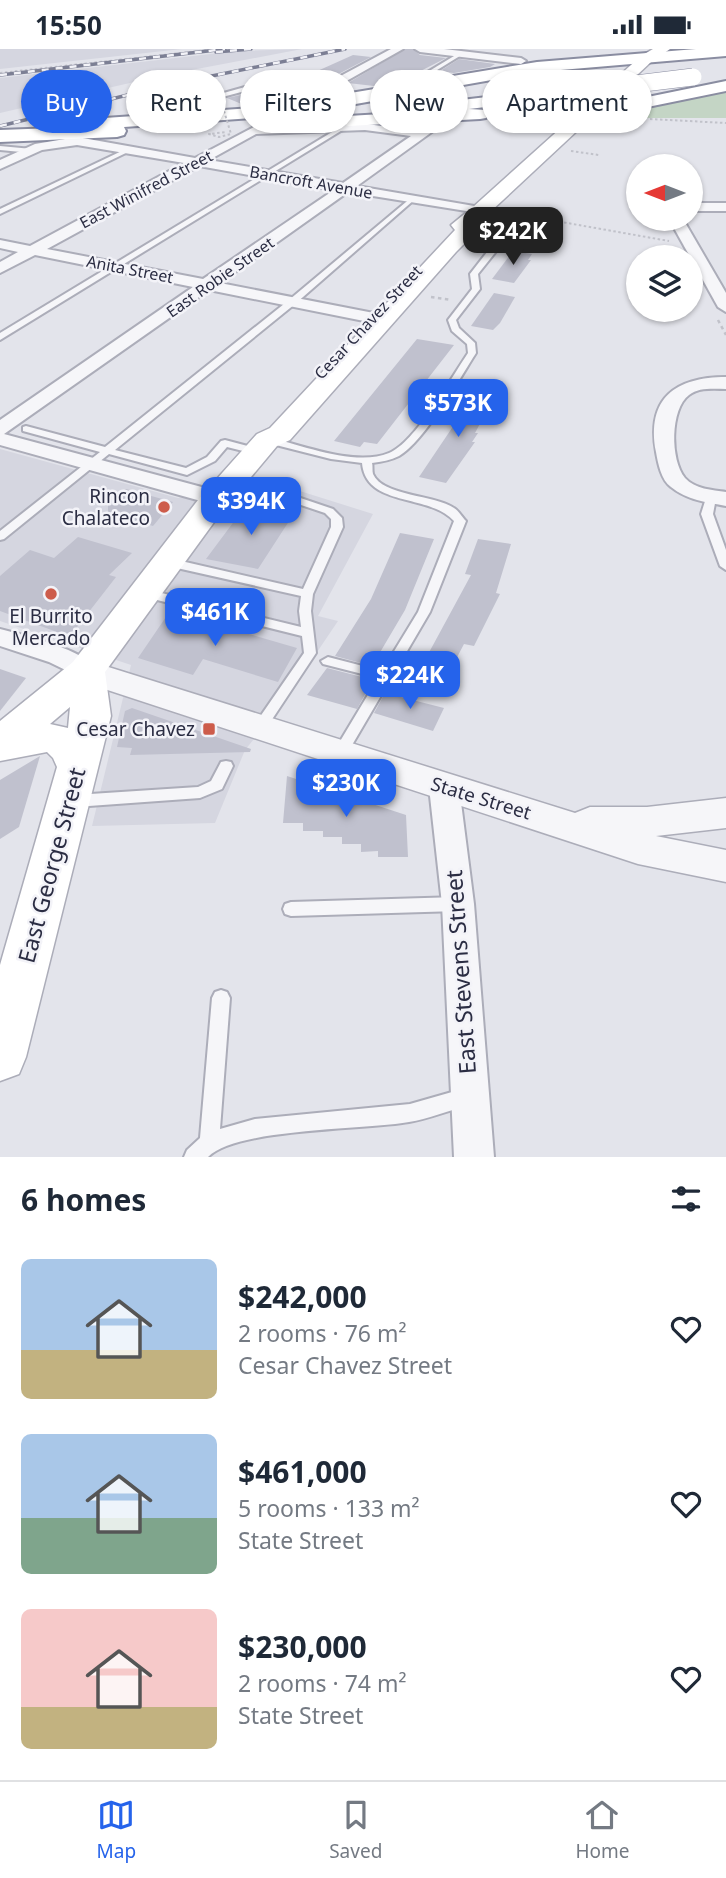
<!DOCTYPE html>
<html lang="en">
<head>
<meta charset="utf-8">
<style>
  body { margin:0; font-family:"Noto Sans",sans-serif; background:#f2f2f3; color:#1f2937; height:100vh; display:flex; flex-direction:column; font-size:26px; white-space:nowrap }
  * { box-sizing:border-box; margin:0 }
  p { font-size:23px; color:#747a83 }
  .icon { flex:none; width:38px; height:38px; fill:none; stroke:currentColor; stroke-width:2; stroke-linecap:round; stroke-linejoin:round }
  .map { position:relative; height:1108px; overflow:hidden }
  .drawer { display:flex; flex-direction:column; background:#fff; flex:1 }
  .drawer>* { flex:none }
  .top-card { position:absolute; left:21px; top:21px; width:684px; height:63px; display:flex; gap:14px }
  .needle { width:46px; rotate:270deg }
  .tools { position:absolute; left:626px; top:105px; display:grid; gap:14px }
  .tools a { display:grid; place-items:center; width:77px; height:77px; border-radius:50%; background:#fff; box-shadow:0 2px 5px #0004; font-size:35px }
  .price { position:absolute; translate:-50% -60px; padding:0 16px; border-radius:14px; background:#2563eb; color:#fff; font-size:23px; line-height:46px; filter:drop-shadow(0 2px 4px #0008) }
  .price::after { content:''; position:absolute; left:50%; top:42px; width:21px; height:16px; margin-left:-10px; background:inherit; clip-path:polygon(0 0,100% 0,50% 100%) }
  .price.on { background:#222; color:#fff }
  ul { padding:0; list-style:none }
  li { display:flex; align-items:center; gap:21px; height:175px; padding:0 21px }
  li span { display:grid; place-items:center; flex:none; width:196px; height:140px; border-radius:10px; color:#555 }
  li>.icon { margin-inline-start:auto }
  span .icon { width:84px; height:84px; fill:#fffc; stroke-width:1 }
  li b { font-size:30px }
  h2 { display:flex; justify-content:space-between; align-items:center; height:84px; padding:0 21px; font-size:30px }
  .chip { padding:0 24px; border-radius:32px; background:#fff; box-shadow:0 2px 5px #0004; font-size:24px; line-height:63px }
  .chip.on { background:#2563eb; color:#fff }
  .status { display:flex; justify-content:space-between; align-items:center; height:49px; padding:0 35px; background:#fff; direction:ltr }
  .status svg { height:19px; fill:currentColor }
  .tabs { display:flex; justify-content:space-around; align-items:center; height:98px; border-top:2px solid #e0e1e3; background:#fff; font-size:19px; color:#747a83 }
  .tabs a { display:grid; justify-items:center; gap:4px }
  .tabs .on { color:#2563eb }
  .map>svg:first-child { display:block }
</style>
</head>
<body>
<div class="status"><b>15:50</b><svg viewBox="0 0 49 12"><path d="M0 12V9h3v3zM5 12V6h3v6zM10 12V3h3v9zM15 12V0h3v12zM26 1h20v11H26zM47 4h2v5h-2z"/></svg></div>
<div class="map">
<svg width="726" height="1108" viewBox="0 0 726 1108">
  <rect width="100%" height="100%" fill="#e3e4eb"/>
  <!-- built -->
  <g fill="#d5d6e0">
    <polygon points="0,0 182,0 0,20"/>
    <polygon points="302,0 160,27 0,64 0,29 237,2"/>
    <polygon points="0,400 178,449 268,432 373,465 318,567 338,572 280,658 245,701 215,774 92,777 131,616 0,572"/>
  </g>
  <!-- green -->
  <polygon fill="#c4d5c5" points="726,41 726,69 607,69 614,63"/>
  <!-- building -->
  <g fill="#c0c1ce">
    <polygon points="405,0 413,0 420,6 446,9 399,33 374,37 348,34"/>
    <polygon points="353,6 371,8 327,31 304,28"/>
    <polygon points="459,10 495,15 490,18 454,24 440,22"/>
    <polygon points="245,45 275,47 279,48 244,56 227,49"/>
    <polygon points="513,202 532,205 528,211 531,211 514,234 492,230"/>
    <polygon points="494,244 515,248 500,274 493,281 471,277"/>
    <polygon points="417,290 454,296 377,395 364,393 360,398 334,392"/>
    <polygon points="468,345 493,350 475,384 478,384 472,393 475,393 446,434 419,428 456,373 450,372"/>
    <polygon points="126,440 173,453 153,477 108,463 108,453"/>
    <polygon points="247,455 291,462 289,466 293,466 258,520 206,510"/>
    <polygon points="400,484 434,490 405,561 372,617 335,607 371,550"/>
    <polygon points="78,488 132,504 109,526 116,528 74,582 65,586 0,562 0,527 30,501 54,509"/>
    <polygon points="478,490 511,495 496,544 500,545 474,597 464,595 453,616 426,609 471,526 465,525"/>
    <polygon points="170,562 297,599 278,633 203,610 193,626 138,609"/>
    <polygon points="327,619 366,629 362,635 368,640 357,660 307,646"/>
    <polygon points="0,620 26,629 0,662"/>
    <polygon points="385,644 444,659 433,682 374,664"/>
    <polygon points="132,659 251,700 250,703 130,706 132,699 117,698 125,662"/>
    <polygon points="40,707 19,778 0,790 0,731"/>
    <polygon points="287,727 406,766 408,808 378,808 378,802 361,803 361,795 342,795 342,788 323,788 323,782 303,782 303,774 283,774"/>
  </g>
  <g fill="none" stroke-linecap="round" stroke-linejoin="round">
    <defs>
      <g id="service">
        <polygon points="459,4 463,5 421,31 416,30"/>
        <polygon points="245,38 309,44 306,46 245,42 166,63 163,61"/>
        <polygon points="342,77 344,80 0,291 0,284"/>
        <polygon points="0,97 32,100 35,102 32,104 0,101"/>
        <polygon points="128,99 130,102 0,165 0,160"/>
        <polygon points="412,148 414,149 414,151 295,255 115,401 186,419 207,408 221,392 225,391 263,401 263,405 259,406 227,398 215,412 187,426 109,405 4,490 0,491 0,482 100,403 23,382 23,378 26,377 105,398 289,251"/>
        <path d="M491 198 498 200 478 225 480 240 456 271 459 279 475 294 476 304C460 329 424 393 399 407 391 411 381 413 372 414 373 417 372 421 373 425 382 447 436 446 454 459 459 462 462 468 466 472L430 563 345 708H335L333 704 378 629 323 615 321 612 328 608 382 622 418 563 454 472C429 444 366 459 362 414L331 410 264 393 263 391 268 388C301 396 356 418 389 404 415 394 451 329 468 304L467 295 452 282 448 271 472 240 470 225Z"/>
        <polygon points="229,432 265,437 333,460 342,469 343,478 313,545 311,562 316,604 265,681 255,681 253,678 304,604 302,587 141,547 139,544 145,540 301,578 299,562 301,547 168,517 162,513 168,509 303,540 331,478 331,470 325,464 259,442 225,437 224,435"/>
        <polygon points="711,446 716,449 713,465 726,501 726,521 720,517 701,465 706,449"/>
        <polygon points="226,712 231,713 233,717 222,740 200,749 75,758 70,756 68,752 70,748 75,746 198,738 211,732 221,713"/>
        <polygon points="458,848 464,850 466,855 464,860 458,862 291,867 285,865 283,860 285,855 291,853"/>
        <path d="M221 941 227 943 230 949 220 1080 255 1070 410 1055 466 1039 473 1042 475 1048 473 1054 466 1057C447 1062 428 1070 409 1073 364 1081 236 1079 208 1108H184L187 1101 200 1089 212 949 215 943Z"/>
      </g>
      <g id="minor">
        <polygon points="391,0 403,0 327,43 306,47 301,44 320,38"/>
        <polygon points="415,0 444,0 521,9 526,12 521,15 420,3"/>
        <path d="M439 70 445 73 443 75 357 137 480 158 485 159V165L348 143 220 234 384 266 390 267 392 271 390 275 384 276 209 241 4 385 224 444 227 449 224 454H208L0 396V371L193 238 35 206 0 224V213L18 203 0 199V191L30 197 184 114 77 96 42 101 0 120V111L35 95 77 88 195 109 254 78 365 75 420 81ZM365 81 411 87 343 134 209 111 256 85ZM199 117 334 141 203 230 47 200Z"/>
        <rect x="691" y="154" width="35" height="8"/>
        <polygon points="669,170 683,170 726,244 726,263 718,258"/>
        <path d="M726 328V340C714 340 699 338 689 346 670 360 670 411 685 429 695 440 712 441 726 443V457C706 453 687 451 671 438 661 431 658 414 656 403 646 349 676 328 726 328Z"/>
        <path d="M0 580C24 586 86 601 99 622L95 628 86 631 49 613 0 597Z"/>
        <polygon points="444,727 454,730 459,738 474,855 494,1108 454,1108 442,855 429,738 434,730"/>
      </g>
      <polygon id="tertiary" points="86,611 575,764 590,758 647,758 726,749 726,779 656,787 726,801 726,833 638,815 74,630 69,622 74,614"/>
      <path id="secondary" d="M653 0H670L651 13 489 164 485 174 456 203 290 391 277 397 220 465 105 623 111 667 26 1008 19 1025 0 1032V916L57 718 53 709 47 703 0 712V672L73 613 198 451 257 385 270 379 455 181 451 176 473 158 641 7ZM70 658 68 679 50 675Z"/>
      <g id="motorway">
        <polygon points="696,0 726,0 726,7 537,23 333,59 266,68 124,78 126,82 124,86 117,88 0,93 0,81 83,78 81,75 84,71 90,70 266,58 537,13"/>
        <polygon points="726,32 726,42 633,61 540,67 531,62 540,57 633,51"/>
        <polygon points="570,38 576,39 578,43 576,47 469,60 486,61 489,65 486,69 480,70 348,77 339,72 348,67 449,61 444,57 453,52"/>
      </g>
    </defs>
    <!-- service casing -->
    <use href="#service" stroke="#acadb9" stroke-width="4"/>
    <!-- minor casing -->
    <use href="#minor" stroke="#acadb9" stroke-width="4"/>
    <!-- tertiary casing -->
    <use href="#tertiary" stroke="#acadb9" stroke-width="3"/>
    <!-- secondary casing -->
    <use href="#secondary" stroke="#acadb9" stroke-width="3"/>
    <!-- motorway casing -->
    <use href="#motorway" stroke="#8a8da1" stroke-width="4"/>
    <!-- path-far1 -->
    <g stroke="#c1c2ca" stroke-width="2" stroke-dasharray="2.5 2.5" stroke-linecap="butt">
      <polyline points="0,24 218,0"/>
      <polyline points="650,70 726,74"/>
      <polyline points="571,102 599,106"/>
      <polyline points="505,163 669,192"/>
    </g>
    <!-- path -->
    <g stroke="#c1c2ca" stroke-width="2.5" stroke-dasharray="3.5 3.5" stroke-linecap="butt">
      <polyline points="431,248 451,251"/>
      <polyline points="718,271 726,286"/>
    </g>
    <!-- service -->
    <use href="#service" fill="#f6f6f9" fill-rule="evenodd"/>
    <!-- minor -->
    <use href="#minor" fill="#f6f6f9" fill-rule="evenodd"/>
    <!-- tertiary -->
    <use href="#tertiary" fill="#f6f6f9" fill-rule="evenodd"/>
    <!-- secondary -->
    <use href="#secondary" fill="#fff" fill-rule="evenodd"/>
    <!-- motorway -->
    <use href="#motorway" fill="#fff" fill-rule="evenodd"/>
    <defs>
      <g id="rail">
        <polyline points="216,3 251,0"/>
        <polyline points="0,26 225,0"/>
        <polyline points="0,77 177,34 345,0"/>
      </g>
    </defs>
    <!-- rail casing -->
    <use href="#rail" stroke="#7c7f94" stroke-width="3.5"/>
    <!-- rail -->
    <use href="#rail" stroke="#f3f3f8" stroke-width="2.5" stroke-dasharray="7" stroke-linecap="butt"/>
    <defs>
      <polyline id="motorway-bridge" points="570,43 693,28"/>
    </defs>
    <!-- motorway-bridge casing -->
    <use href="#motorway-bridge" stroke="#8a8da1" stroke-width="18" stroke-linecap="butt"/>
    <!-- path-bridge -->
    <polyline stroke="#c1c2ca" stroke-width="2" stroke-dasharray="2.5 2.5" stroke-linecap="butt" points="224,62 231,85 219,88 209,85 227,83"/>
    <!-- motorway-bridge -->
    <use href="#motorway-bridge" stroke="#fff" stroke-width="17"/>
  </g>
  <!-- markers -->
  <g fill="#cd5c4b" stroke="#f3f3f8" stroke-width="2.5">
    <circle cx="164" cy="458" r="7"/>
    <circle cx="51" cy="545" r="7"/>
    <rect x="202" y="673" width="14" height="14" rx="3.5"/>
  </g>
  <g text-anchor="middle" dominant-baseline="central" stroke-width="5" stroke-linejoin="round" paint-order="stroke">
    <!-- far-street labels -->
    <g font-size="16" fill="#2b2d43" stroke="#f3f3f8">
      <text transform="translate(311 133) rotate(10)">Bancroft Avenue</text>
      <text transform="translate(146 140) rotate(-28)">East Winifred Street</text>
      <text transform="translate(130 220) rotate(11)">Anita Street</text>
      <text transform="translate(220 228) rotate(-35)">East Robie Street</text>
      <text transform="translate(368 273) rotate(-47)">Cesar Chavez Street</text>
    </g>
    <!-- poi labels -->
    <g font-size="19" fill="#2b2d43" stroke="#f3f3f8" text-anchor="end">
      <text x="150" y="447">Rincon<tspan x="150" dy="22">Chalateco</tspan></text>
      <text x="51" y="567" text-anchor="middle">El Burrito<tspan x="51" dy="22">Mercado</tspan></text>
      <text x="195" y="680">Cesar Chavez</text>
    </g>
    <!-- street labels -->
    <g font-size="19" fill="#2b2d43" stroke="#f3f3f8">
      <text transform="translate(481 749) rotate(17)">State Street</text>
    </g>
    <!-- near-street labels -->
    <g font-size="23" fill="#2b2d43" stroke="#f3f3f8">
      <text transform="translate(51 816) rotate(-75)">East George Street</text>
      <text transform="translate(460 923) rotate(-94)">East Stevens Street</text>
    </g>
  </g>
</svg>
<div class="tools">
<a><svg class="needle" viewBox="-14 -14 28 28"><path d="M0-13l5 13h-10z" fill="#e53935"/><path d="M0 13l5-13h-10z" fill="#747a83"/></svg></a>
<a><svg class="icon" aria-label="layers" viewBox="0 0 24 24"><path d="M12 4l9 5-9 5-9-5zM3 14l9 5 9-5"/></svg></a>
</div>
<b class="price on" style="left:513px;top:218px">$242K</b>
<b class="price" style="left:458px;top:390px">$573K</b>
<b class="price" style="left:251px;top:488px">$394K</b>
<b class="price" style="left:215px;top:599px">$461K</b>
<b class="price" style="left:410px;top:662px">$224K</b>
<b class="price" style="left:346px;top:770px">$230K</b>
<div class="top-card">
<a class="chip on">Buy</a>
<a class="chip">Rent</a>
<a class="chip">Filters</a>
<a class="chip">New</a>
<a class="chip">Apartment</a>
</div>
</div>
<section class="drawer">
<h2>6 homes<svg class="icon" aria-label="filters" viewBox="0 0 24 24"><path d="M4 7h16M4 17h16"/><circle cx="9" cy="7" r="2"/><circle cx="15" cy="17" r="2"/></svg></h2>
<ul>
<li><span style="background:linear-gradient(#a9c7e8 65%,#c2b280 0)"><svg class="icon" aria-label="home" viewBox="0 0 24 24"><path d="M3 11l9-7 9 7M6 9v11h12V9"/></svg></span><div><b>$242,000</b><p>2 rooms · 76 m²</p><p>Cesar Chavez Street</p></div><svg class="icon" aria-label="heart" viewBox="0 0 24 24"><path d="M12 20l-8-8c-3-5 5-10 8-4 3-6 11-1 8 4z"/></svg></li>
<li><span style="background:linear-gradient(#a9c7e8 60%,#7fa58c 0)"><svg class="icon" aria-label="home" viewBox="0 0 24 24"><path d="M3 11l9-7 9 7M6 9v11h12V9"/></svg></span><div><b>$461,000</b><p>5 rooms · 133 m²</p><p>State Street</p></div><svg class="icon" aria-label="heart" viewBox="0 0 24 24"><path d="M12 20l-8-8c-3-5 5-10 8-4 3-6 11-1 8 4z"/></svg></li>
<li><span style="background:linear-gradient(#f6c9c9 70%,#c2b280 0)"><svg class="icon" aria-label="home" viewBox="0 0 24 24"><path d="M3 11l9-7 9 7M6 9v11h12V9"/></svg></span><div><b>$230,000</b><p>2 rooms · 74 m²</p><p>State Street</p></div><svg class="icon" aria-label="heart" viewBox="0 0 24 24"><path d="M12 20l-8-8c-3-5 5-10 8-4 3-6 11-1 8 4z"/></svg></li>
</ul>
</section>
<nav class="tabs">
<a class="on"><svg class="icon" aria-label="map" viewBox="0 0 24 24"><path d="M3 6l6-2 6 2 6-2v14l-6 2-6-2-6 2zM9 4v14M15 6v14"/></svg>Map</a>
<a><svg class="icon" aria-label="saved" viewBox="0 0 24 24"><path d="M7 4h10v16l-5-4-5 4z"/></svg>Saved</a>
<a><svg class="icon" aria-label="home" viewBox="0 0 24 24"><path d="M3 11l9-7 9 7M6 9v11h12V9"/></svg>Home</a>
</nav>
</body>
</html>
